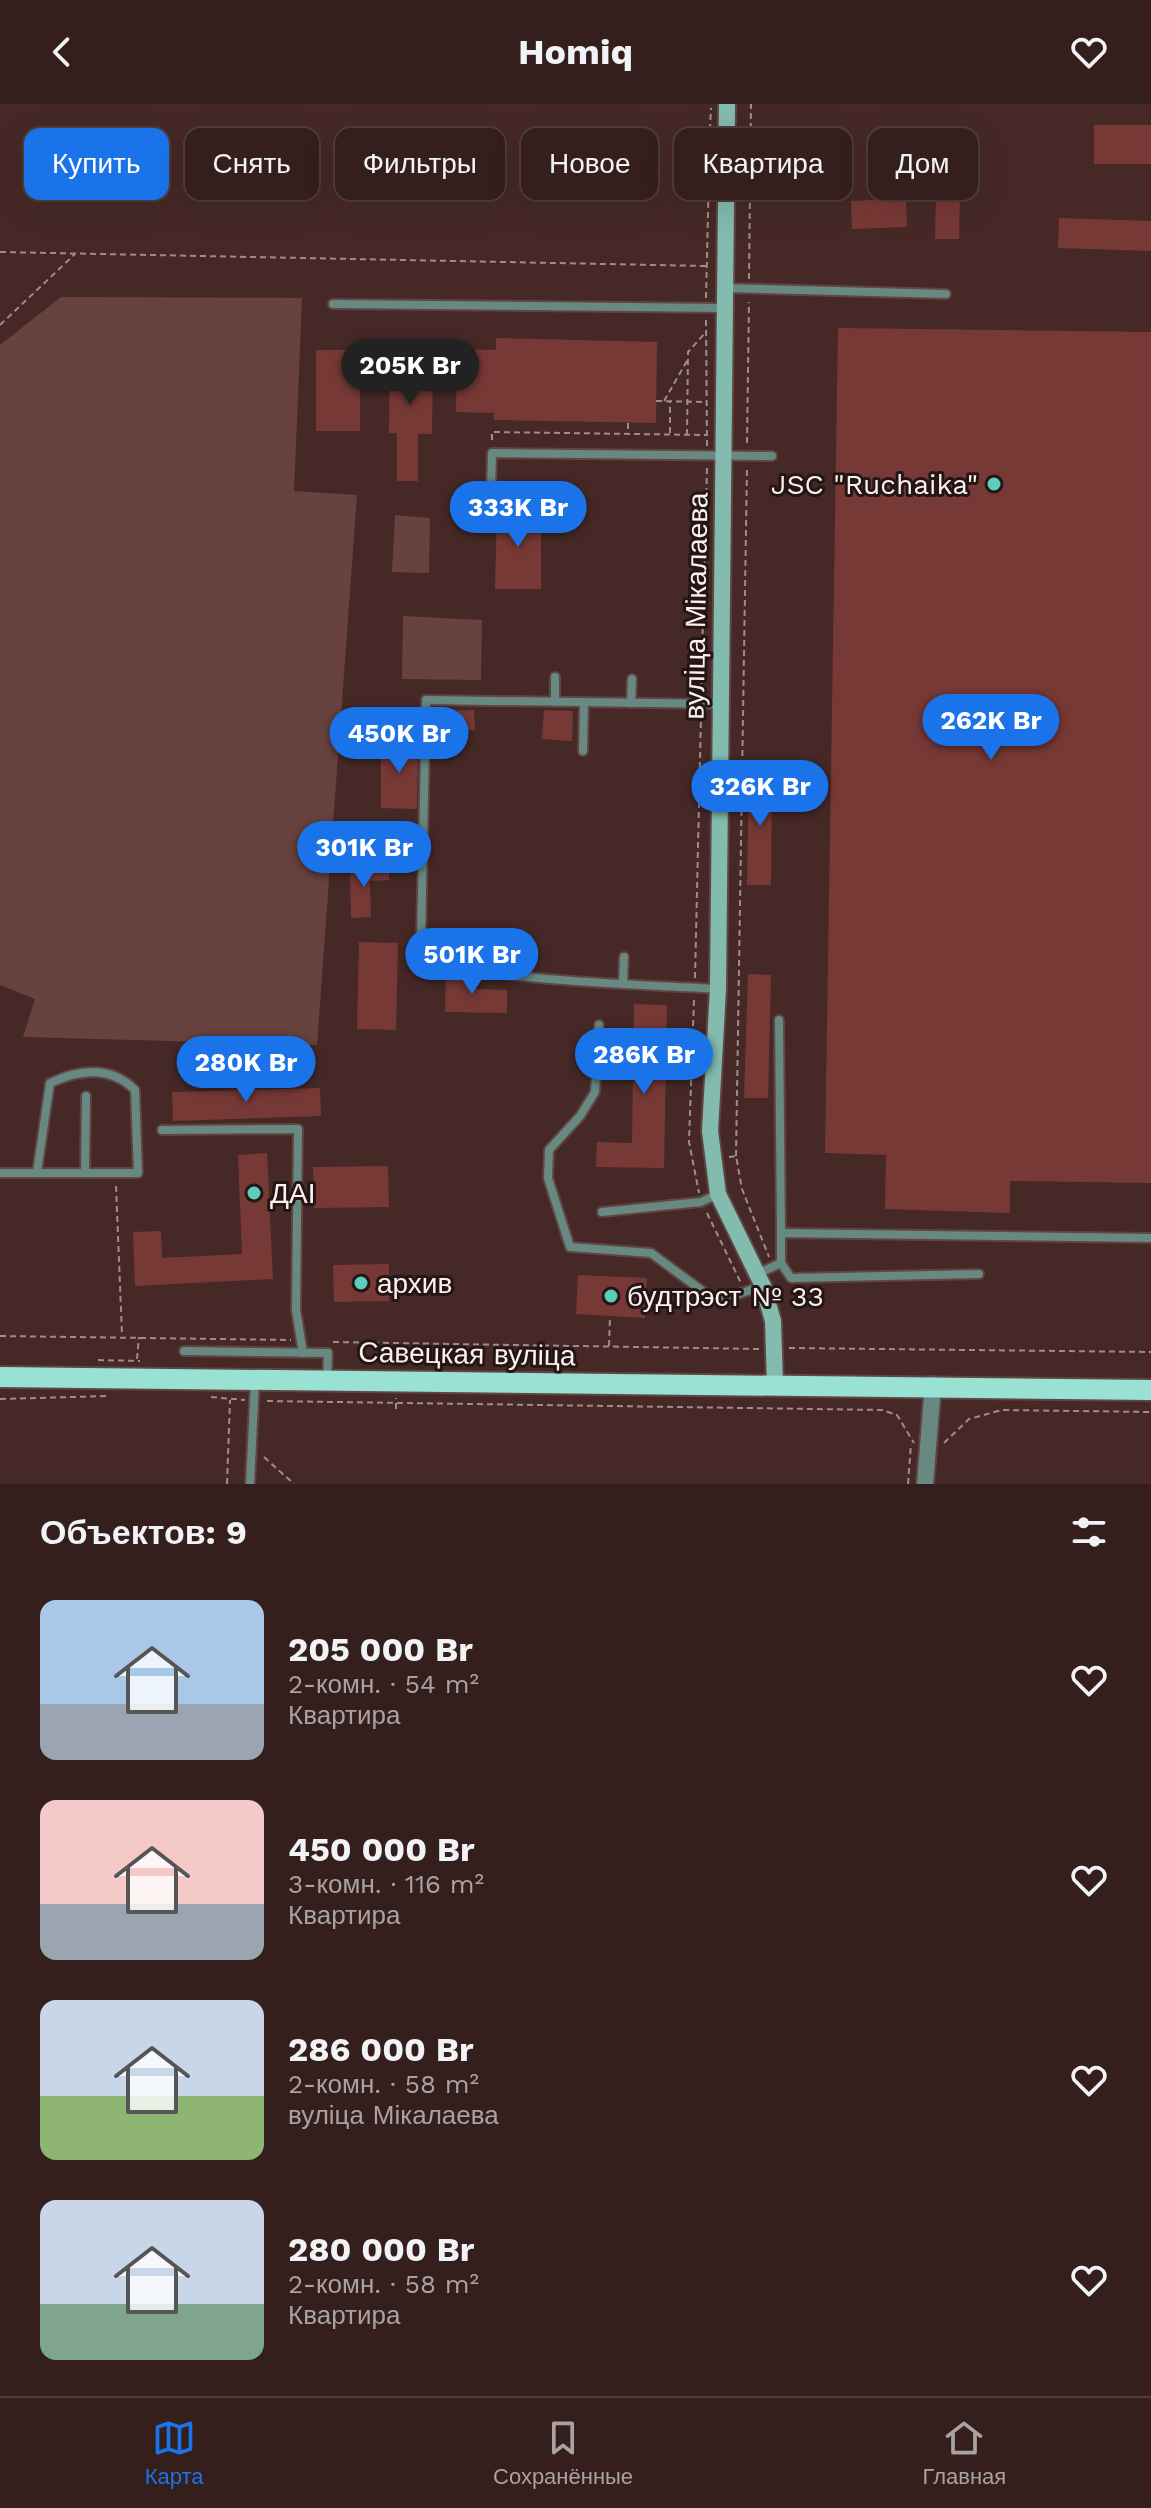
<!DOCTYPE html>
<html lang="ru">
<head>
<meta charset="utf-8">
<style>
  body { margin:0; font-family:"Work Sans",sans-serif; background:#3f2c2a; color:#f1f3f6; height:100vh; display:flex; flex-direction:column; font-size:30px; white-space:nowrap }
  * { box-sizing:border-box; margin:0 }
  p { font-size:26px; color:#a9a2a4 }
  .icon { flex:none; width:44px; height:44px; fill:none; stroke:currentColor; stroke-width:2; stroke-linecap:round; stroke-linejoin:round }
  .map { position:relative; height:1380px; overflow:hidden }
  .panel { display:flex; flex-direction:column; background:#341f1d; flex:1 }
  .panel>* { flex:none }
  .banner { position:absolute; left:24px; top:24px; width:1104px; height:72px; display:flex; gap:16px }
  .price { position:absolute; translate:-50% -68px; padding:0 18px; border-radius:28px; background:#1a73e8; color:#fff; font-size:26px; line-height:52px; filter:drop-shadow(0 2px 4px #0008) }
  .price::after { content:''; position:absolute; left:50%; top:48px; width:24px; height:18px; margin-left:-12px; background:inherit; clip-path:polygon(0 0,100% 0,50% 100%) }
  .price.active { background:#222; color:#fff }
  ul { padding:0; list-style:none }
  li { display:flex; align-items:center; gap:24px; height:200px; padding:0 40px }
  li span { display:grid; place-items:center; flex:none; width:224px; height:160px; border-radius:16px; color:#555 }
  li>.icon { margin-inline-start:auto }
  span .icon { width:96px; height:96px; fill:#fffc; stroke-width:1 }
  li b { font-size:34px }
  h2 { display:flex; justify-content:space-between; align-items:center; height:96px; padding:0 40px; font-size:34px }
  .tag { padding:0 28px; border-radius:16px; background:#341f1d; box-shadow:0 8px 32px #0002,0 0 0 2px #4e3d3b; font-size:28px; line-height:72px }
  .tag.active { background:#1a73e8; color:#fff }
  header { display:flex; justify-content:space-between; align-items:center; height:104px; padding:0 40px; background:#341f1d; font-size:36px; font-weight:700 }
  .tabs { display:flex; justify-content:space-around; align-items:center; height:112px; border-top:2px solid #4e3d3b; background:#341f1d; font-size:22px; color:#a9a2a4 }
  .tabs a { display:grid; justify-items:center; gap:4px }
  .tabs .active { color:#1a73e8 }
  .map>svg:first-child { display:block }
</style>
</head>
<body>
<header><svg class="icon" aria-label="back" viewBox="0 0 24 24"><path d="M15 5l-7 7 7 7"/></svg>Homiq<svg class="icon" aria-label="heart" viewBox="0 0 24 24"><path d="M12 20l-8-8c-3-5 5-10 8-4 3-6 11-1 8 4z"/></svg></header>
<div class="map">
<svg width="1151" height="1380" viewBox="0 0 1151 1380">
  <rect width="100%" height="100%" fill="#462927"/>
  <!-- green -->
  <g fill="#68423f">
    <polygon points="61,193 302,194 294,387 357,391 317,941 23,933 35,895 0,881 0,241"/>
    <polygon points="395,411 430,414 429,469 392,468"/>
    <polygon points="403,512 482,516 481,576 402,575"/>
  </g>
  <!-- building -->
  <g fill="#773936">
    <rect x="1094" y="21" width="57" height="39"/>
    <polygon points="936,90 960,90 959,135 935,135"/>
    <polygon points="906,94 907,123 852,125 851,97"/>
    <polygon points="1059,114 1151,117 1151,147 1058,144"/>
    <polygon points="838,224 1151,228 1151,1079 1010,1077 1010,1109 885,1105 886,1051 825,1049"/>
    <polygon points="496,234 657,238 656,319 494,316 494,309 456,308 457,245 496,246"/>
    <polygon points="367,237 385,237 385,255 367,254"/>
    <rect x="316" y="246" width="44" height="81"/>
    <polygon points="390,248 433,249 432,330 418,330 418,377 397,377 397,329 389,329"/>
    <polygon points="497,404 541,404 541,485 495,485"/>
    <polygon points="474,606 475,626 449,627 448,607"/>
    <polygon points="544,606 573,607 572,637 542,635"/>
    <polygon points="381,638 418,638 417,705 381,704"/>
    <polygon points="749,667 772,667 771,781 747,781"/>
    <polygon points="389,763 389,776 370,777 371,813 351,814 350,764"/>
    <polygon points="359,838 398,839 396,926 357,925"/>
    <polygon points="446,866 472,872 472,885 507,886 507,909 445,908"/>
    <polygon points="748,870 771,871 768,994 744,994"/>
    <polygon points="634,900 667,901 664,1064 596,1063 597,1038 632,1039"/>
    <polygon points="320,984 321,1012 173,1017 172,988"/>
    <polygon points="267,1049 273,1175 135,1182 133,1128 161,1127 162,1154 242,1150 238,1051"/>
    <polygon points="388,1062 389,1103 314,1104 313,1063"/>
    <polygon points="389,1160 389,1197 334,1198 333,1161"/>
    <polygon points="578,1171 647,1174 645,1214 576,1210"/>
  </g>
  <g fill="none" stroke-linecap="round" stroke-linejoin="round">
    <defs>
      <g id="lane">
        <polyline points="704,58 726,58"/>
        <polyline points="724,184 946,190"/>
        <polyline points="333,200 724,204"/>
        <polyline points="490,420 492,349 772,352"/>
        <polyline points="555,598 555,573"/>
        <polyline points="631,599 632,575"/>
        <polyline points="583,647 584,598"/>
        <polyline points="457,861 459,843"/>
        <polyline points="623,879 624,853"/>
        <path d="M718 885C663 881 469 878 432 851 428 848 424 841 421 836L426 596 721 600"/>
        <polyline points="779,916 781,1129"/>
        <polyline points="599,921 595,988 580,1012 549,1046 548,1074 570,1143 651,1149 716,1197 763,1182"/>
        <polyline points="162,1026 298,1025 296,1206 303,1249"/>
        <polyline points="85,1068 86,992"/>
        <path d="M0 1069H138L135 986C111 962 80 965 50 979L37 1068"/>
        <polyline points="602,1108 701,1098 718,1090"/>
        <polyline points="757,1170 781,1159"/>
        <polyline points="979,1170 791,1174 781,1159 781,1129 1151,1134"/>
        <polyline points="184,1247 328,1249 327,1276"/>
        <polyline points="250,1380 255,1277"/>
      </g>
      <polyline id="street" points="925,1380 933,1281"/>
      <polyline id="secondary" points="727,0 718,885 710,1027 718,1090 763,1182 773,1217 775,1281"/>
      <polyline id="primary" points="0,1273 1151,1286"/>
    </defs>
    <!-- lane casing -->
    <use href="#lane" stroke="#5f4543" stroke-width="12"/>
    <!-- street casing -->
    <use href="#street" stroke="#5f4543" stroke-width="20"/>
    <!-- secondary casing -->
    <use href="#secondary" stroke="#5f4543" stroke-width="20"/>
    <!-- primary casing -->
    <use href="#primary" stroke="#5f4543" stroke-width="24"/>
    <!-- path -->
    <g stroke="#a08c8a" stroke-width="2" stroke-dasharray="6 4" stroke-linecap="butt">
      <polyline points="709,46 711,4"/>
      <polyline points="0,148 706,162"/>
      <polyline points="749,175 751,0"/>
      <polyline points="706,194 709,68"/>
      <polyline points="706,216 707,342"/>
      <polyline points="0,221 75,150"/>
      <polyline points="656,297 705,298"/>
      <polyline points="664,297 687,257"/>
      <polyline points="628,319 628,329"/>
      <polyline points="670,329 670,297"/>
      <polyline points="687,331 688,248 706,228"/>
      <polyline points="492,336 492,328 706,331"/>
      <polyline points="747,339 749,198"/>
      <polyline points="701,590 707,364"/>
      <polyline points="695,874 701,612"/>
      <polyline points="694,896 689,1038 699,1089"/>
      <polyline points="736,1052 747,362"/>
      <polyline points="729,1053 736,1052 742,1085 769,1153"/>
      <polyline points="116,1082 122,1231"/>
      <polyline points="707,1109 741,1179"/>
      <polyline points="0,1232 291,1236"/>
      <polyline points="333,1238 759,1245"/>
      <polyline points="609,1242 610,1212"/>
      <polyline points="789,1244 1151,1248"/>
      <polyline points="137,1255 139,1233"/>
      <polyline points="98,1256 140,1257"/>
      <polyline points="211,1293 245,1296"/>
      <polyline points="0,1295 109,1292"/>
      <polyline points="267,1297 882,1306 897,1311 914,1339"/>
      <polyline points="396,1305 396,1294"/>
      <polyline points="944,1339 969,1315 1002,1306 1151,1308"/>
      <polyline points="264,1353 294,1380"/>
      <polyline points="227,1380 230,1296"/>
      <polyline points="908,1380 911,1340"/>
    </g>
    <!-- lane -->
    <use href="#lane" stroke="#678982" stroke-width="8"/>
    <!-- street -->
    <use href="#street" stroke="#678982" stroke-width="16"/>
    <!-- secondary -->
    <use href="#secondary" stroke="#84bbaf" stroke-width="16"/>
    <!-- primary -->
    <use href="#primary" stroke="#99e1d2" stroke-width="20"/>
  </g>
  <!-- markers -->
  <g fill="#5cceba" stroke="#231615" stroke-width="3">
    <circle cx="994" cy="380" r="8"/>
    <circle cx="254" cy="1089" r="8"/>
    <circle cx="361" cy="1179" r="8"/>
    <circle cx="611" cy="1192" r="8"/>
  </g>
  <g text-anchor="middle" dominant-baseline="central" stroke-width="6" stroke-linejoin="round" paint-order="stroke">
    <!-- poi labels -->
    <g font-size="28" fill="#fcf1ef" stroke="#231615" text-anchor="start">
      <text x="978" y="380" text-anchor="end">JSC "Ruchaika"</text>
      <text x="270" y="1089">ДАІ</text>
      <text x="377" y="1179">архив</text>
      <text x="627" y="1192">будтрэст № 33</text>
    </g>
    <!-- street labels -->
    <g font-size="28" fill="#fcf1ef" stroke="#231615">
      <text transform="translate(696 502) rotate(-89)">вуліца Мікалаева</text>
      <text transform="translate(467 1250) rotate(1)">Савецкая вуліца</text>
    </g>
  </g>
</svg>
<b class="price active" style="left:410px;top:303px">205K Br</b>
<b class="price" style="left:518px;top:445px">333K Br</b>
<b class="price" style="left:991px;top:658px">262K Br</b>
<b class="price" style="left:399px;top:671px">450K Br</b>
<b class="price" style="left:760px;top:724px">326K Br</b>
<b class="price" style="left:364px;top:785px">301K Br</b>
<b class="price" style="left:472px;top:892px">501K Br</b>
<b class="price" style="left:644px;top:992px">286K Br</b>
<b class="price" style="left:246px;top:1000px">280K Br</b>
<div class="banner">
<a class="tag active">Купить</a>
<a class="tag">Снять</a>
<a class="tag">Фильтры</a>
<a class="tag">Новое</a>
<a class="tag">Квартира</a>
<a class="tag">Дом</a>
</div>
</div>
<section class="panel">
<h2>Объектов: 9<svg class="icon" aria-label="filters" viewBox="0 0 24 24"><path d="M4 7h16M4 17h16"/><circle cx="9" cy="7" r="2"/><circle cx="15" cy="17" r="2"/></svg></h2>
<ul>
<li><span style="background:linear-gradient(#a9c7e8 65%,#9aa5b1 0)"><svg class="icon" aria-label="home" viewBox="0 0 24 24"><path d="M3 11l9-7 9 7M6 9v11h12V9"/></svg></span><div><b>205 000 Br</b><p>2-комн. · 54 m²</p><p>Квартира</p></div><svg class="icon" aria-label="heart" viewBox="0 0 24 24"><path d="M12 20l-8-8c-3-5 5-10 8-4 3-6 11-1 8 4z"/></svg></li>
<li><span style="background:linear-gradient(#f6c9c9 65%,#9aa5b1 0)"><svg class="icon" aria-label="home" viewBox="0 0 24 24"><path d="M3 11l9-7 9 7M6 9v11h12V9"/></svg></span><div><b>450 000 Br</b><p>3-комн. · 116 m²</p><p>Квартира</p></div><svg class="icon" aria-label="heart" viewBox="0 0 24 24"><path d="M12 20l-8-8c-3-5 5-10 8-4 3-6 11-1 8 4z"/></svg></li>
<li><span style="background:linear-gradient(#c9d6e8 60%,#8fb573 0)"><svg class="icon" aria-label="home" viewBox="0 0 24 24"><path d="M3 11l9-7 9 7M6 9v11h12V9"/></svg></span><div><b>286 000 Br</b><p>2-комн. · 58 m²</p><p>вуліца Мікалаева</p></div><svg class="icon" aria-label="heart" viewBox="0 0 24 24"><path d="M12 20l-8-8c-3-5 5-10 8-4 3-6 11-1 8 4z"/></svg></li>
<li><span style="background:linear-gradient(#c9d6e8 65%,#7fa58c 0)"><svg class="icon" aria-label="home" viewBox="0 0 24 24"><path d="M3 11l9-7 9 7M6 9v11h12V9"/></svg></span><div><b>280 000 Br</b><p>2-комн. · 58 m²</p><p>Квартира</p></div><svg class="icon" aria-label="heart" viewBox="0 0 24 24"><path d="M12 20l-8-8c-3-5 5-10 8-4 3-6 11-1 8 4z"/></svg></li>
</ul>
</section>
<nav class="tabs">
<a class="active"><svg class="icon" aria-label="map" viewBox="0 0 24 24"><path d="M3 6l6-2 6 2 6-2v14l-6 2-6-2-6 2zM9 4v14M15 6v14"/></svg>Карта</a>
<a><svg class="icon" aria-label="saved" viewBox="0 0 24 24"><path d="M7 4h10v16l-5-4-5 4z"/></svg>Сохранённые</a>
<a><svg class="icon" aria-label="home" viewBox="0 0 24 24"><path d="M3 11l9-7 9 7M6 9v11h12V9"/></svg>Главная</a>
</nav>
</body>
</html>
